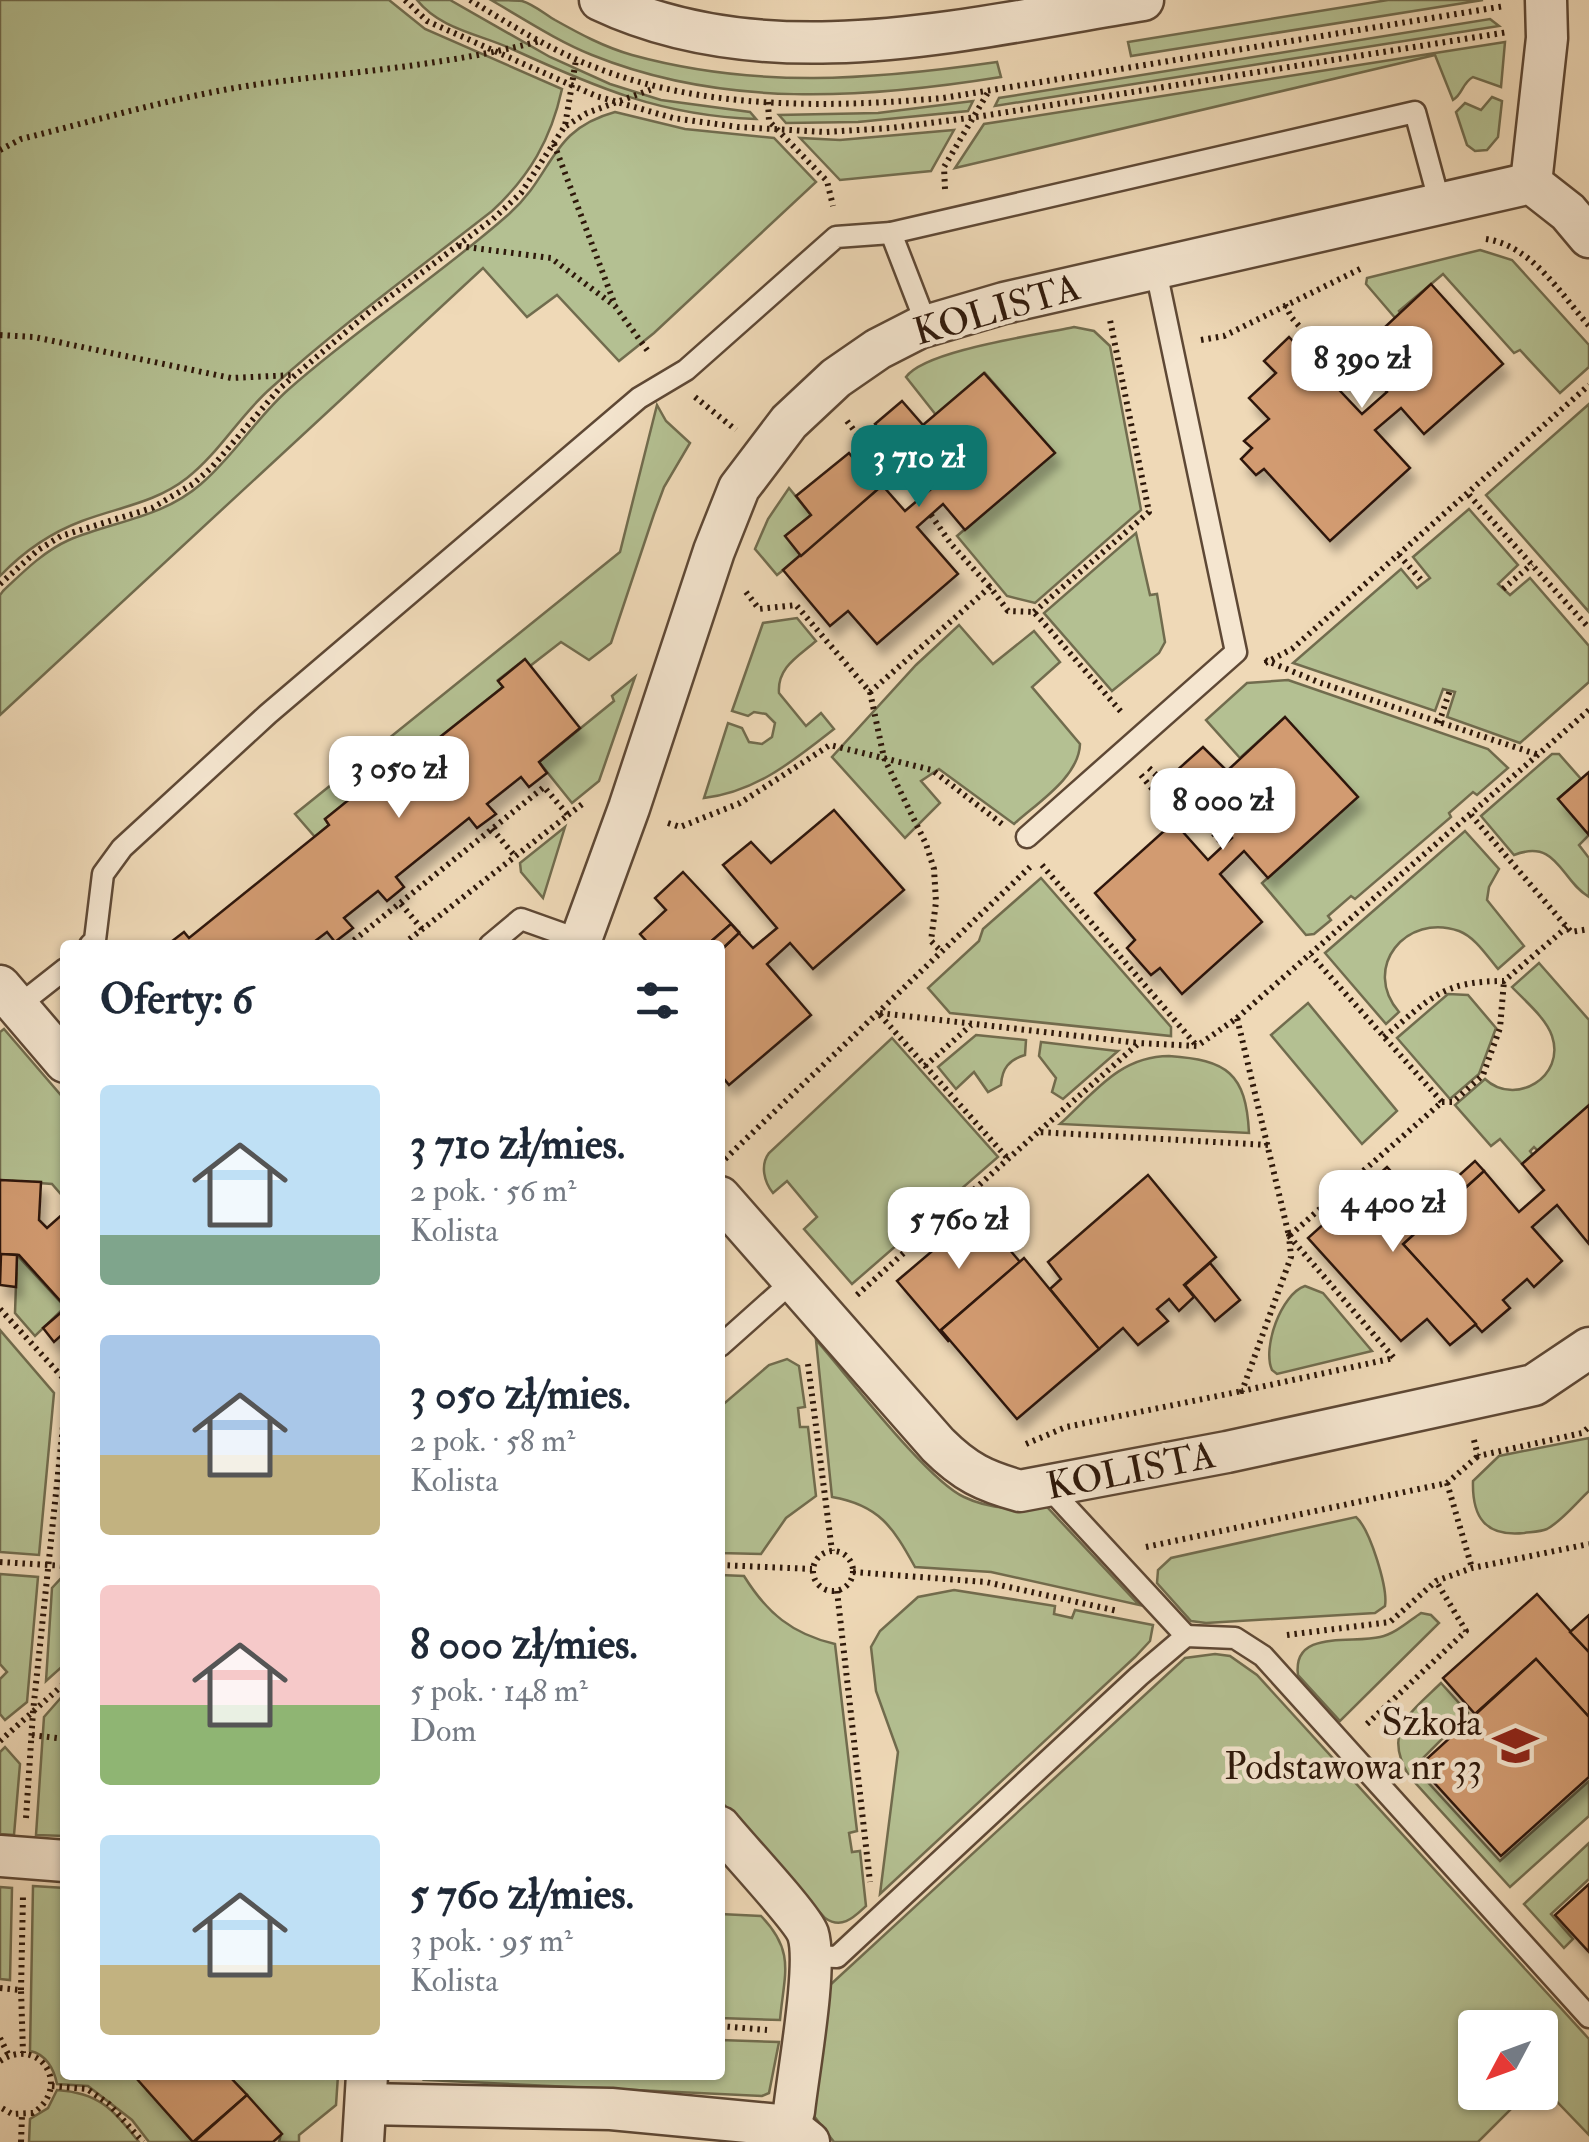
<!DOCTYPE html>
<html lang="pl">
<head>
<meta charset="utf-8">
<style>
  body { margin:0; font-family:"IM FELL Double Pica",serif; background:#f2f2f3; color:#1f2937; height:100vh; display:flex; flex-direction:column; font-size:38px; white-space:nowrap }
  * { box-sizing:border-box; margin:0 }
  p { font-size:32px; color:#747a83 }
  .icon { flex:none; width:55px; height:55px; fill:none; stroke:currentColor; stroke-width:2; stroke-linecap:round; stroke-linejoin:round }
  .map { position:relative; flex:1; overflow:hidden }
  .panel { position:absolute; left:60px; top:940px; width:665px; height:1140px; display:flex; flex-direction:column; background:#fff; border-radius:10px; box-shadow:0 2px 8px #0004 }
  .panel>* { flex:none }
  .needle { width:65px; rotate:229deg }
  .tools { position:absolute; left:1458px; top:2010px; display:grid; gap:20px }
  .tools a { display:grid; place-items:center; width:100px; height:100px; border-radius:10px; background:#fff; box-shadow:0 2px 8px #0004; font-size:50px }
  .price { position:absolute; translate:-50% -85px; padding:0 22px; border-radius:20px; background:#fff; color:#222; font-size:32px; line-height:65px; filter:drop-shadow(0 2px 5px #0008) }
  .price::after { content:''; position:absolute; left:50%; top:60px; width:30px; height:22px; margin-left:-15px; background:inherit; clip-path:polygon(0 0,100% 0,50% 100%) }
  .price.on { background:#0f766e; color:#fff }
  ul { padding:0; list-style:none }
  li { display:flex; align-items:center; gap:30px; height:250px; padding:0 40px }
  li span { display:grid; place-items:center; flex:none; width:280px; height:200px; border-radius:10px; color:#555 }
  li>.icon { margin-inline-start:auto }
  span .icon { width:120px; height:120px; fill:#fffc; stroke-width:1 }
  li b { font-size:42px }
  h2 { display:flex; justify-content:space-between; align-items:center; height:120px; padding:0 40px; font-size:42px }
  .map>svg:first-child { display:block }
</style>
</head>
<body>
<div class="map">
<svg width="1589" height="2142" viewBox="0 0 1589 2142">
  <defs>
    <filter id="shadow"><feDropShadow dx="6" dy="11" stdDeviation="5" flood-color="#0004"/></filter>
  </defs>
  <rect width="100%" height="100%" fill="#efd9b7"/>
  <filter id="stains"><feTurbulence type="fractalNoise" baseFrequency=".002" numOctaves="4"/><feColorMatrix values="0 0 0 0 .2 0 0 0 0 .09 0 0 0 0 .02 0 0 0 .5 -.17"/></filter>
  <radialGradient id="worn" r=".72"><stop offset=".6" stop-color="#630" stop-opacity="0"/><stop offset="1" stop-color="#630" stop-opacity=".3"/></radialGradient>
  <!-- green -->
  <g fill="#b4c092" stroke="#716c4e" stroke-width="2.5">
    <path d="M0 0H389L425 29 562 89C551 139 530 176 492 211 418 269 341 325 271 388 240 415 220 452 187 478 155 503 119 507 82 521 50 533 24 551 0 576Z"/>
    <path d="M417 0H450L550 57 610 84 661 100 750 112 756 119C662 116 595 87 512 49 479 34 440 29 417 0Z"/>
    <path d="M491 0C501 0 513 0 522 1 533 4 545 14 555 20 580 34 604 47 632 55 756 89 871 80 997 62L1001 77C864 99 723 108 592 55 557 41 524 19 491 0Z"/>
    <polygon points="1388,0 1483,0 1131,56 1128,42"/>
    <polygon points="1490,19 1499,26 995,106 999,98"/>
    <path d="M1505 42 1501 87 1473 77C1462 83 1463 94 1453 100L1435 55 955 168 984 124Z"/>
    <polygon points="1492,97 1502,101 1498,137 1487,150 1475,151 1467,145 1456,112 1465,103 1481,110"/>
    <polygon points="973,101 968,111 858,122 786,123 779,115 878,113"/>
    <path d="M615 112 685 129 774 138 816 182 654 333 619 361 557 295 527 317 483 268 0 715V595L3 591C23 572 44 551 69 540 114 521 162 518 201 484 234 456 256 418 289 389 359 327 439 276 509 214 555 173 549 130 615 112Z"/>
    <polygon points="954,130 931,171 840,180 800,138 840,140"/>
    <polygon points="1480,250 1512,260 1589,345 1589,367 1560,393 1520,350 1514,353 1443,274 1399,311 1401,314 1396,319 1366,284 1367,278"/>
    <path d="M1074 327 1094 331 1110 346 1141 510 1035 603 1007 596 957 536 1054 453 985 373 936 415 906 377C925 350 1038 335 1074 327Z"/>
    <polygon points="1589,404 1589,612 1486,495"/>
    <polygon points="657,405 666,421 690,443 664,487 654,514 611,643 589,660 561,642 530,666 524,660 498,680 503,687 362,799 357,794 325,819 329,825 315,837 295,814 620,552"/>
    <polygon points="789,488 811,515 786,536 801,556 777,575 755,549 768,519"/>
    <polygon points="1469,509 1518,565 1498,584 1510,595 1530,578 1589,646 1589,682 1520,743 1447,717 1455,692 1443,689 1435,711 1293,663 1401,569 1417,588 1430,578 1413,557"/>
    <polygon points="1136,533 1150,595 1157,594 1165,642 1159,653 1112,691 1044,613"/>
    <path d="M797 618 816 641C799 656 777 667 779 693L806 726 821 713 834 729C793 761 756 792 704 798L728 723 742 728 749 742 762 744 772 737 775 723 766 714 754 712 748 716 732 711 763 623Z"/>
    <path d="M959 625 993 664 1034 631 1060 662 1032 687 1080 744C1079 777 1037 803 1014 824L939 769 921 781 940 803 905 838 832 757 916 665Z"/>
    <polygon points="635,677 599,781 572,803 539,762 614,701 612,696"/>
    <polygon points="1288,680 1488,749 1508,768 1477,795 1473,792 1449,813 1451,817 1355,899 1351,896 1328,916 1331,920 1314,934 1306,935 1262,883 1357,797 1285,717 1240,758 1206,720 1247,683"/>
    <path d="M1552 754H1559L1581 779 1558 799 1589 835 1579 845 1589 858V897C1560 880 1558 838 1514 855L1481 816Z"/>
    <polygon points="565,827 543,898 521,872 520,863"/>
    <path d="M1465 831 1499 869 1489 887 1487 900 1524 946 1498 969C1487 956 1475 937 1459 931 1406 912 1361 968 1399 1012L1386 1024 1325 953Z"/>
    <polygon points="1041,878 1171,1027 1171,1036 950,1013 928,988 979,941 983,929"/>
    <path d="M1539 963 1589 1020V1106L1538 1151 1534 1147 1530 1151 1533 1155 1522 1164 1500 1139 1491 1146 1455 1105 1485 1079C1515 1107 1566 1077 1552 1036 1546 1018 1525 1001 1512 987Z"/>
    <polygon points="1448,994 1468,995 1496,1028 1479,1074 1450,1099 1397,1038"/>
    <polygon points="1308,1003 1397,1111 1362,1144 1271,1035"/>
    <polygon points="4,1029 65,1100 65,1199 52,1184 0,1180 0,1032"/>
    <path d="M976 1035 1026 1040 1025 1055C1009 1060 1002 1068 1001 1085L988 1092 974 1072 956 1089 938 1067Z"/>
    <path d="M892 1038 998 1157 852 1284 804 1229 817 1217 787 1181 773 1193C764 1182 760 1165 769 1153Z"/>
    <polygon points="1041,1042 1117,1051 1118,1051 1063,1099 1052,1092 1056,1078 1039,1056"/>
    <path d="M1169 1056C1227 1060 1246 1073 1249 1133L1060 1124C1094 1093 1120 1056 1169 1056Z"/>
    <polygon points="17,1255 65,1307 35,1336 15,1313"/>
    <path d="M1305 1286 1323 1293 1372 1351 1277 1374 1272 1370C1262 1348 1281 1294 1305 1286Z"/>
    <polygon points="0,1330 54,1393 39,1555 0,1552"/>
    <path d="M816 1340C847 1375 928 1481 964 1497 991 1510 1018 1509 1047 1507L1139 1605 991 1572 915 1567C893 1527 879 1505 832 1497Z"/>
    <polygon points="787,1359 799,1366 805,1407 798,1408 800,1427 808,1427 816,1496 786,1518 761,1554 720,1553 720,1407 769,1365"/>
    <path d="M1589 1438V1491C1576 1503 1562 1521 1547 1529 1540 1532 1531 1532 1524 1533 1485 1537 1472 1517 1473 1481L1499 1456Z"/>
    <path d="M1356 1517C1370 1529 1388 1588 1385 1606L1375 1613 1206 1623 1191 1621 1157 1583 1158 1570 1171 1558Z"/>
    <polygon points="0,1574 38,1577 27,1702 5,1720 0,1714 0,1679 7,1672 0,1664"/>
    <polygon points="65,1574 65,1664 46,1681 52,1588"/>
    <path d="M720 1575 744 1576C767 1613 792 1634 835 1644L857 1831 849 1833 852 1852 860 1851 866 1906C854 1917 842 1930 825 1918L720 1800Z"/>
    <polygon points="954,1590 1055,1606 1054,1614 1072,1618 1075,1610 1153,1625 1150,1641 1135,1657 880,1894 898,1752 876,1691 871,1647 880,1631 918,1597"/>
    <path d="M1421 1613 1431 1615 1439 1623 1340 1721 1298 1675C1292 1629 1352 1644 1380 1637 1395 1634 1409 1621 1421 1613Z"/>
    <polygon points="1215,1654 1230,1656 1257,1675 1589,2039 1589,2135 1540,2084 1540,2028 1475,2028 1475,2092 1527,2093 1478,2142 834,2142 814,2116 814,2100 821,2006 830,1985 1185,1658"/>
    <path d="M1441 1683 1468 1713 1414 1767 1500 1861 1589 1781V1816L1510 1887 1409 1776C1382 1731 1410 1713 1441 1683Z"/>
    <polygon points="65,1693 65,1836 36,1835 44,1717"/>
    <polygon points="5,1747 20,1764 14,1835 0,1834 0,1752"/>
    <polygon points="1589,1843 1589,1879 1551,1914 1573,1939 1564,1948 1524,1904"/>
    <path d="M33 1886 65 1888V2075H140L137 2078 193 2142H149L132 2120 88 2086 57 2084C54 2069 46 2054 30 2051Z"/>
    <polygon points="0,1887 12,1888 10,1980 0,1979"/>
    <path d="M720 1914 761 1916C796 1952 784 1974 780 2020L720 2018Z"/>
    <polygon points="720,2040 779,2042 769,2093 762,2096 425,2080 431,2075 720,2075"/>
    <polygon points="232,2075 338,2075 336,2105 299,2135 299,2142 279,2142 281,2134 230,2077"/>
    <path d="M57 2090C100 2093 112 2109 139 2142H29L30 2119 48 2108Z"/>
  </g>
  <!-- building -->
  <g fill="#d29b71" stroke="#2e180a" stroke-width="2.5" filter="url(#shadow)">
    <polygon points="1431,284 1503,364 1424,434 1401,408 1375,430 1410,468 1330,541 1264,469 1256,475 1241,459 1252,448 1244,441 1269,419 1249,398 1276,373 1264,361 1289,337 1362,414 1387,392 1355,355"/>
    <polygon points="984,373 1055,453 965,530 943,504 917,527 958,574 877,644 848,611 830,626 783,570 882,485 905,511 931,489 875,424 902,401 923,425"/>
    <polygon points="849,453 878,489 801,556 785,536 811,515 796,496"/>
    <polygon points="525,659 580,728 539,762 547,773 529,787 521,777 487,804 496,814 477,828 469,818 396,877 404,887 387,901 378,891 344,918 353,928 335,942 327,932 310,945 167,945 184,932 189,938 329,825 325,819 357,793 362,799 503,687 498,681"/>
    <polygon points="1285,717 1358,797 1268,878 1244,851 1220,874 1262,922 1182,994 1160,968 1151,975 1127,948 1135,940 1095,893 1174,822 1208,860 1224,845 1232,838 1175,772 1203,747 1227,771"/>
    <polygon points="1589,772 1589,835 1558,799"/>
    <polygon points="834,810 904,890 813,969 790,943 767,964 811,1015 729,1085 720,1074 720,951 739,933 753,948 777,928 723,865 751,842 771,863"/>
    <polygon points="683,872 740,933 731,924 707,945 650,945 640,934 666,910 655,898"/>
    <polygon points="731,924 739,933 720,951 720,945 707,945"/>
    <polygon points="1589,1105 1589,1244 1557,1205 1532,1227 1562,1261 1534,1287 1527,1279 1503,1300 1510,1308 1482,1332 1403,1244 1484,1171 1519,1212 1544,1190 1522,1164"/>
    <polygon points="1475,1161 1484,1171 1403,1244 1476,1324 1450,1345 1427,1319 1401,1341 1308,1238 1387,1167 1424,1207"/>
    <polygon points="1148,1175 1216,1257 1184,1285 1194,1297 1179,1311 1169,1299 1157,1309 1168,1321 1138,1345 1123,1328 1099,1349 1050,1289 1061,1279 1048,1262"/>
    <polygon points="0,1180 41,1182 39,1220 47,1228 65,1212 65,1306 19,1255 0,1254"/>
    <polygon points="978,1212 1020,1262 941,1330 949,1342 897,1281"/>
    <polygon points="1,1254 17,1255 16,1287 0,1285"/>
    <polygon points="1024,1258 1099,1349 1017,1419 941,1330"/>
    <polygon points="1210,1263 1240,1300 1215,1321 1185,1285"/>
    <polygon points="65,1309 65,1332 54,1342 43,1328"/>
    <polygon points="1537,1594 1589,1652 1589,1717 1536,1659 1475,1714 1443,1678"/>
    <polygon points="1589,1615 1589,1652 1570,1632"/>
    <polygon points="1536,1659 1589,1717 1589,1777 1501,1856 1419,1766"/>
    <polygon points="1589,1884 1589,1952 1555,1915"/>
    <polygon points="140,2075 228,2075 247,2095 193,2142 136,2078"/>
    <polygon points="247,2095 282,2134 273,2142 194,2142"/>
  </g>
  <g fill="none" stroke-linecap="round" stroke-linejoin="round">
    <defs>
      <g id="lane">
        <polyline points="927,326 891,233 1415,112 1440,204"/>
        <polyline points="1027,837 1236,652 1155,266"/>
        <polyline points="90,945 95,940 103,874 122,848 268,714 639,398 686,370 836,237 891,233"/>
        <polyline points="490,945 521,919 580,940"/>
        <polyline points="18,1006 65,969"/>
        <polyline points="720,1346 794,1280"/>
        <polyline points="1049,1488 1186,1636"/>
        <polyline points="811,1956 837,1957 1139,1676 1186,1636 1235,1638 1263,1656 1589,2017"/>
      </g>
      <g id="street">
        <path d="M600 0C769 80 968 28 1143 0"/>
        <polyline points="1531,183 1547,38 1546,0"/>
        <polyline points="579,945 629,808 714,551 739,488 789,422 836,378 878,349 919,328 1004,303 1531,183 1568,212 1589,237"/>
        <polyline points="0,986 65,1062"/>
        <path d="M720 1197 938 1445C965 1472 984 1481 1020 1491L1227 1452 1534 1385 1589 1348"/>
        <path d="M720 1827C736 1847 802 1917 808 1934 818 1965 798 2073 794 2111L789 2126"/>
        <polyline points="0,1856 65,1861"/>
        <polyline points="366,2104 611,2109 789,2126 809,2142"/>
        <polyline points="363,2142 367,2075"/>
      </g>
    </defs>
    <!-- lane casing -->
    <use href="#lane" stroke="#5e4835" stroke-width="25"/>
    <!-- street casing -->
    <use href="#street" stroke="#5e4835" stroke-width="45"/>
    <!-- path -->
    <g stroke="#2e180a" stroke-width="6" stroke-dasharray="2.5 5" stroke-linecap="butt">
      <polyline points="405,0 427,21 596,96 673,118 738,127 825,132 891,128 976,117 1508,32"/>
      <path d="M470 0C509 24 549 49 592 66 702 110 828 108 943 98L1505 6"/>
      <polyline points="768,102 769,121 827,181 833,206"/>
      <polyline points="566,126 587,113 655,88"/>
      <polyline points="554,144 615,305"/>
      <path d="M0 150 21 139C102 119 184 94 267 83 360 71 449 65 540 41"/>
      <polyline points="945,189 944,167 990,89"/>
      <path d="M1486 239C1532 246 1560 293 1589 326"/>
      <polyline points="459,246 551,258 615,306 650,354"/>
      <polyline points="1285,305 1292,318 1329,360"/>
      <polyline points="0,335 34,337 231,378 294,375"/>
      <polyline points="1201,340 1224,336 1362,268"/>
      <polyline points="695,397 736,430"/>
      <polyline points="847,421 869,450"/>
      <polyline points="1469,495 1589,628"/>
      <polyline points="931,515 951,544 990,587"/>
      <polyline points="1399,555 1424,583"/>
      <polyline points="0,584 38,550 61,536 152,508 193,484 212,467 279,389 368,313 493,219 521,193 565,126 576,60"/>
      <polyline points="1503,589 1532,564"/>
      <polyline points="746,592 759,609 796,605 870,692 990,587 1008,611 1034,612 1123,714"/>
      <polyline points="1034,612 1149,512 1110,320"/>
      <polyline points="1265,660 1318,682 1539,755"/>
      <polyline points="1265,663 1292,649 1589,385"/>
      <polyline points="870,692 884,758 926,844 934,869 936,902 931,941 942,952"/>
      <polyline points="1439,723 1450,690"/>
      <polyline points="1149,768 1190,808"/>
      <polyline points="1141,775 1166,806 1193,811 1224,845"/>
      <polyline points="568,815 585,802"/>
      <polyline points="1471,815 1571,932 1589,929"/>
      <polyline points="668,823 680,827 740,803 830,745 932,770 1002,824"/>
      <polyline points="492,829 515,856"/>
      <polyline points="1042,865 1196,1045"/>
      <polyline points="401,904 422,929"/>
      <polyline points="348,945 544,787 568,815 402,945"/>
      <polyline points="880,1013 1139,1043"/>
      <polyline points="880,1015 1009,1160"/>
      <polyline points="1237,1018 1589,710"/>
      <path d="M1384 1037C1430 999 1441 981 1504 981L1567 927"/>
      <polyline points="925,1066 971,1025"/>
      <polyline points="1442,1102 1453,1102 1483,1075 1500,1028 1504,981"/>
      <polyline points="1268,1145 1038,1132 1139,1043 1197,1046 1237,1018 1289,1236 1442,1102 1311,955"/>
      <polyline points="725,1159 1030,867"/>
      <polygon points="1289,1236 1394,1358 1242,1391 1291,1257"/>
      <polyline points="857,1295 1038,1132"/>
      <polyline points="0,1309 65,1380"/>
      <polyline points="808,1364 832,1551"/>
      <polyline points="1474,1440 1478,1456 1582,1433 1589,1427"/>
      <polyline points="1026,1444 1066,1427 1242,1391"/>
      <polyline points="1447,1483 1472,1568"/>
      <polyline points="1146,1547 1447,1483 1478,1456"/>
      <circle cx="833" cy="1571" r="20"/>
      <polyline points="0,1562 65,1566"/>
      <polyline points="720,1565 812,1569"/>
      <polyline points="853,1572 986,1582 1118,1611"/>
      <polyline points="837,1591 870,1882"/>
      <polyline points="1287,1635 1390,1622 1436,1581 1472,1568 1589,1544"/>
      <polyline points="1367,1724 1466,1631 1436,1581"/>
      <polyline points="32,1735 65,1739"/>
      <polyline points="0,1741 65,1683"/>
      <polyline points="26,1818 33,1712 65,1407"/>
      <polyline points="0,1988 21,1990 23,2053"/>
      <polyline points="21,1990 23,1896"/>
      <polyline points="720,2026 767,2030"/>
      <polyline points="0,2038 9,2056"/>
      <path d="M0 2061C39 2035 73 2086 33 2113L12 2114 0 2107"/>
      <polyline points="52,2086 87,2089 109,2104 143,2142"/>
      <polyline points="21,2142 22,2115"/>
    </g>
    <!-- lane -->
    <use href="#lane" stroke="#f5e6d0" stroke-width="20"/>
    <!-- street -->
    <use href="#street" stroke="#f5e6d0" stroke-width="40"/>
  </g>
  <!-- icons -->
  <defs>
    <symbol id="school-bare" viewBox="-9 -9 18 18"><path d="M0-5L7-2L0 1L-7-2ZM-4 1L0 2.5L4 1V4Q0 6-4 4Z" fill="#8f2418" stroke="#f5e6d0" stroke-width="2.5" paint-order="stroke"/></symbol>
  </defs>
  <g fill-rule="evenodd">
    <use href="#school-bare" x="1484" y="1714" width="63" height="63"/>
  </g>
  <g text-anchor="middle" dominant-baseline="central" stroke-width="9" stroke-linejoin="round" paint-order="stroke">
    <!-- street labels -->
    <g font-size="38" fill="#2e180a" stroke="#f5e6d0">
      <text transform="translate(997 310) rotate(-16)">KOLISTA</text>
      <text transform="translate(1131 1471) rotate(-11)">KOLISTA</text>
    </g>
    <!-- poi labels -->
    <g font-size="38" fill="#2e180a" stroke="#f5e6d0" text-anchor="end">
      <text x="1482" y="1723">Szkoła<tspan x="1482" dy="44">Podstawowa nr 33</tspan></text>
    </g>
  </g>
  <rect width="100%" height="100%" filter="url(#stains)"/>
  <rect width="100%" height="100%" fill="url(#worn)"/>
</svg>
<div class="tools">
<a><svg class="needle" viewBox="-14 -14 28 28"><path d="M0-13l5 13h-10z" fill="#e53935"/><path d="M0 13l5-13h-10z" fill="#747a83"/></svg></a>
</div>
<b class="price" style="left:1362px;top:411px">8 390 zł</b>
<b class="price on" style="left:919px;top:510px">3 710 zł</b>
<b class="price" style="left:399px;top:821px">3 050 zł</b>
<b class="price" style="left:1223px;top:853px">8 000 zł</b>
<b class="price" style="left:1393px;top:1255px">4 400 zł</b>
<b class="price" style="left:959px;top:1272px">5 760 zł</b>
<section class="panel">
<h2>Oferty: 6<svg class="icon" aria-label="filters" viewBox="0 0 24 24"><path d="M4 7h16M4 17h16"/><circle cx="9" cy="7" r="2"/><circle cx="15" cy="17" r="2"/></svg></h2>
<ul>
<li><span style="background:linear-gradient(#bfe0f5 75%,#7fa58c 0)"><svg class="icon" aria-label="home" viewBox="0 0 24 24"><path d="M3 11l9-7 9 7M6 9v11h12V9"/></svg></span><div><b>3 710 zł/mies.</b><p>2 pok. · 56 m²</p><p>Kolista</p></div></li>
<li><span style="background:linear-gradient(#a9c7e8 60%,#c2b280 0)"><svg class="icon" aria-label="home" viewBox="0 0 24 24"><path d="M3 11l9-7 9 7M6 9v11h12V9"/></svg></span><div><b>3 050 zł/mies.</b><p>2 pok. · 58 m²</p><p>Kolista</p></div></li>
<li><span style="background:linear-gradient(#f6c9c9 60%,#8fb573 0)"><svg class="icon" aria-label="home" viewBox="0 0 24 24"><path d="M3 11l9-7 9 7M6 9v11h12V9"/></svg></span><div><b>8 000 zł/mies.</b><p>5 pok. · 148 m²</p><p>Dom</p></div></li>
<li><span style="background:linear-gradient(#bfe0f5 65%,#c2b280 0)"><svg class="icon" aria-label="home" viewBox="0 0 24 24"><path d="M3 11l9-7 9 7M6 9v11h12V9"/></svg></span><div><b>5 760 zł/mies.</b><p>3 pok. · 95 m²</p><p>Kolista</p></div></li>
</ul>
</section>
</div>
</body>
</html>
